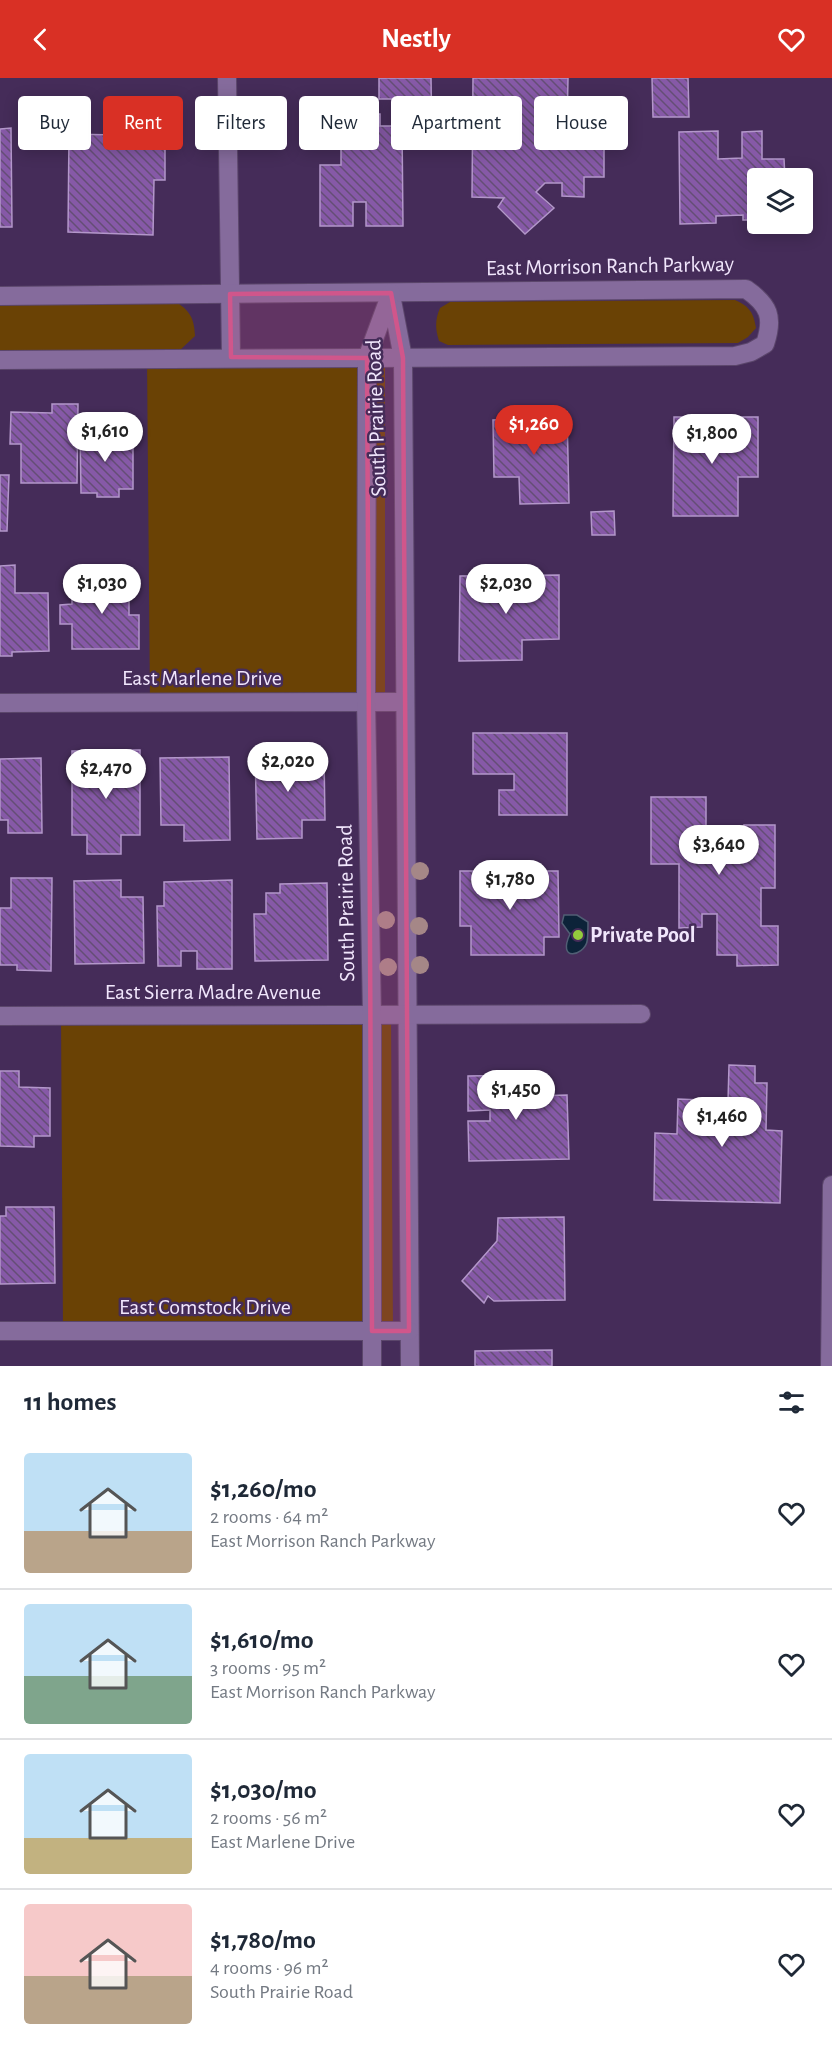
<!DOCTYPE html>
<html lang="en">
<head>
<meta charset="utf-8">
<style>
  body { margin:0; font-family:"Alegreya Sans",sans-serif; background:#f6f6f7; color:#1f2937; height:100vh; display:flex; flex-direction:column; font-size:22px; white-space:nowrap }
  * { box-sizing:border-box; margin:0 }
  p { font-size:20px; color:#747a83 }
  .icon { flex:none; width:33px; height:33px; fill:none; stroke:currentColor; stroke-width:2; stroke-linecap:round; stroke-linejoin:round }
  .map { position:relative; height:1288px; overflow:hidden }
  .side { display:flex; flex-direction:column; background:#fff; flex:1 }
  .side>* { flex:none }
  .banner { position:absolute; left:18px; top:18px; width:796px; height:54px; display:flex; gap:12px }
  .controls { position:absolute; left:747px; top:90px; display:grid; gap:12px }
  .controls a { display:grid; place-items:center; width:66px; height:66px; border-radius:6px; background:#fff; box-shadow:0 3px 15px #0003; font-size:30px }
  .price { position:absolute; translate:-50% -51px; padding:0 14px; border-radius:21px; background:#fff; color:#222; font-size:20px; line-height:39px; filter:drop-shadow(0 2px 3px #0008) }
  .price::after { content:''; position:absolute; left:50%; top:36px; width:18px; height:14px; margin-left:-9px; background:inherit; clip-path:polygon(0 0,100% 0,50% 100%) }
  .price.current { background:#d93025; color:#fff }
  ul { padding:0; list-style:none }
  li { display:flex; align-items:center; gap:18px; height:150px; padding:0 24px }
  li+li { border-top:2px solid #e0e1e3 }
  li span { display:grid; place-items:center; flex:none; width:168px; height:120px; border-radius:6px; color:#555 }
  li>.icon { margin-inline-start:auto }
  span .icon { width:72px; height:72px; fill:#fffc; stroke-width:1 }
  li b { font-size:26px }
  h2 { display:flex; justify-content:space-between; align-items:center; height:72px; padding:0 24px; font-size:26px }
  .chip { padding:0 21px; border-radius:6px; background:#fff; box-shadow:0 3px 15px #0003; font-size:21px; line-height:54px }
  .chip.current { background:#d93025; color:#fff }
  header { display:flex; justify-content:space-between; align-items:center; height:78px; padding:0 24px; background:#d93025; color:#fff; font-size:27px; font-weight:600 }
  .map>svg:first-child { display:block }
</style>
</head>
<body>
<header><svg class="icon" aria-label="back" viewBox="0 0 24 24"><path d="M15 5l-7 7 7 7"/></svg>Nestly<svg class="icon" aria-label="heart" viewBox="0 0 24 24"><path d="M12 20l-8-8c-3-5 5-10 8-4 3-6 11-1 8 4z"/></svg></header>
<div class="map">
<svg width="832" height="1288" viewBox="0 0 832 1288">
  <defs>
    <pattern id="water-ripples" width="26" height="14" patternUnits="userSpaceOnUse" patternTransform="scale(1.5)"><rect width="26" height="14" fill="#0c2339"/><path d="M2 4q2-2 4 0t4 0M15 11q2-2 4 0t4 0" fill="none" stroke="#304357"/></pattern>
    <pattern id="building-back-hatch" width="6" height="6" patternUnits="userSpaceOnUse" patternTransform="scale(1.5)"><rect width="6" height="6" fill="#8659a7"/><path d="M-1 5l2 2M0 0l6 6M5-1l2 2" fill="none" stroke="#644e75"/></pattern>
  </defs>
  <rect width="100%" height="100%" fill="#452c59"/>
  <!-- green -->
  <g fill="#6a4205">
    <path d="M735 222C750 229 753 234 756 250L748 259 738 265 448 267 439 263C435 250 435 242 440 230L450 224Z"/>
    <path d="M179 226C192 235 194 243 195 258L179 273H0V227Z"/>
    <polygon points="147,280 385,281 385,624 150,624"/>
    <polygon points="391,937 393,1253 63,1253 61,938"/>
  </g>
  <!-- water -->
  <path fill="url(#water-ripples)" stroke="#515e74" stroke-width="1.5" d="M564 837H577L588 844C588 850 588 858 587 864 583 878 557 884 570 856L562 845Z"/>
  <!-- building -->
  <g fill="url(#building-back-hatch)" stroke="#b397ca" stroke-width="1.5">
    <polygon points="379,0 431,0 432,63 412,63 412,33 392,33 392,21 379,21"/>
    <polygon points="473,0 568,0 567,52 604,53 604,99 584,99 584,119 562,118 562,105 545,105 536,114 554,130 525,156 498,129 504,120 472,119"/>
    <polygon points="652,0 688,0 689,39 653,39"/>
    <polygon points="129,29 165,29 165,102 154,102 153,157 68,154 69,56 116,57 116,41 129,41"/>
    <polygon points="341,36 380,36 380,48 402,48 403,148 366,148 366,124 353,124 353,148 320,148 320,87 341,87"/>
    <polygon points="11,50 12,149 0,149 0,51"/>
    <polygon points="718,53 718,81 742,80 742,54 762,53 762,81 784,81 785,100 758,100 758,142 743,142 743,137 716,138 716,145 680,146 679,54"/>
    <polygon points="52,326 78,326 77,405 21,405 21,366 10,366 11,334 52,335"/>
    <polygon points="567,334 569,425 520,426 519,399 494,399 493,342 532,341 532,335"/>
    <polygon points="674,339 711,339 711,364 724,364 724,339 758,339 758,399 738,399 738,438 673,438"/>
    <polygon points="80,352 119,352 119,368 133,368 133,411 119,411 119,419 97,419 97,415 81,415"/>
    <polygon points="0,397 9,397 7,453 0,453"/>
    <polygon points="614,433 615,457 592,457 591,434"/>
    <polygon points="15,487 15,515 48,515 49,573 12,574 12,578 0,578 0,488"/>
    <polygon points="94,497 129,497 129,537 139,537 139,571 72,571 72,546 60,546 60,527 72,526 72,510 94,509"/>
    <polygon points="559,497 559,561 522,562 522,582 459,583 460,498"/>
    <polygon points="473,655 567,655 567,737 499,737 499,712 514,712 514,696 473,696"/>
    <polygon points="123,672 140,672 140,757 121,757 121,776 87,776 87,757 72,757 72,673 107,673 107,687 123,687"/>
    <polygon points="255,672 289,672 289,679 324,678 325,742 302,742 302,760 257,761"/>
    <polygon points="229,679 230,762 184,763 184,747 161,747 160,680"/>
    <polygon points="41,680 42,755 8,755 8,742 0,742 0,681"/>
    <polygon points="651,719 706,719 706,757 744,757 744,747 775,747 775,810 761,810 761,848 778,848 778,887 737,888 737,877 717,877 717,836 702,836 702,849 679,850 679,786 651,786"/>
    <polygon points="460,793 558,793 559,859 544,859 544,877 471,877 471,848 460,848"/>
    <polygon points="11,800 52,800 51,893 17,892 17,887 0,887 0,830 11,830"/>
    <polygon points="121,802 121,819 143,819 144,885 75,886 74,803"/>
    <polygon points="232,802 232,891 197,891 197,873 181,873 181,888 158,888 157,828 164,828 164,804"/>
    <polygon points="327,805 328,882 255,883 254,836 266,836 266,815 280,815 280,806"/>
    <polygon points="729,987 755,988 755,1005 767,1005 766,1052 782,1053 780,1125 654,1122 655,1055 677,1056 678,1021 728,1023"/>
    <polygon points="0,993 19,993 19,1009 50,1010 50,1058 34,1058 34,1069 0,1068"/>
    <polygon points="529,997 530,1018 567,1017 569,1081 469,1083 468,1043 490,1043 490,1032 468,1033 468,998"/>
    <polygon points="6,1129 54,1129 55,1205 0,1206 0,1138 6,1138"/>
    <polygon points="564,1139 565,1222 494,1223 488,1218 484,1225 462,1203 497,1163 498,1140"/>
    <polygon points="552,1272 552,1288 475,1288 475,1273"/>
  </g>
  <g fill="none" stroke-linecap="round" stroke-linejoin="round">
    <defs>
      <g id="minor">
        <polyline points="227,0 231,279"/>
        <polyline points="391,217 403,280 410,1288"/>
        <path d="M0 218 746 211C769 227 774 239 765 266L751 274 735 278C490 280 245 280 0 282"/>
        <polyline points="0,625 405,624"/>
        <polyline points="0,938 641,936"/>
        <polyline points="0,1253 409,1253"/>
        <polyline points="372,1288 372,937 366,623 367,280 391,215"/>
        <polyline points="830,1288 832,1107"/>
      </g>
    </defs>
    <!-- minor casing -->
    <use href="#minor" stroke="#5b466b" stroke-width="20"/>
    <!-- minor -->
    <use href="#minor" stroke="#856b9c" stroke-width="18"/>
  </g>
  <!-- trees -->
  <g fill="#a58787">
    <circle cx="420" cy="793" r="9"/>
    <circle cx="386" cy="842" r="9"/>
    <circle cx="419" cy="848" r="9"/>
    <circle cx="420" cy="887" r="9"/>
    <circle cx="388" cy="889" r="9"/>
  </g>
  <!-- marked area -->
  <path fill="#d0568b" fill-opacity="0.2" stroke="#d0568b" stroke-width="4.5" stroke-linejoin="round" d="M391 215 403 280 409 1253H372L367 280 231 279 230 216Z"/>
  <!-- markers -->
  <circle fill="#93cc3d" stroke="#452c59" stroke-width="2" cx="578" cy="857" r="6"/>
  <g text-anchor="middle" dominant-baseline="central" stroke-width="5" stroke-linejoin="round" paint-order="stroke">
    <!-- street labels -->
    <g font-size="22" fill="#f1e6fc" stroke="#452c59">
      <text transform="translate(610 188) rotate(-1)">East Morrison Ranch Parkway</text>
      <text transform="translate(376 340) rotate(-92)">South Prairie Road</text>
      <text x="202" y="600">East Marlene Drive</text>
      <text transform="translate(346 825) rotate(-91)">South Prairie Road</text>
      <text x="213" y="914">East Sierra Madre Avenue</text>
      <text x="205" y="1229">East Comstock Drive</text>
    </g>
    <!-- poi labels -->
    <g font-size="22" font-weight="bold" fill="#f1e6fc" stroke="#452c59" text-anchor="start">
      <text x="590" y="857">Private Pool</text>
    </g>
  </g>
</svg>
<div class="controls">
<a><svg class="icon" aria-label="layers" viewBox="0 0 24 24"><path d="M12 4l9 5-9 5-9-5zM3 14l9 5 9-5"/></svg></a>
</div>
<b class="price current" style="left:534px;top:378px">$1,260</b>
<b class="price" style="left:105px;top:385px">$1,610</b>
<b class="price" style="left:712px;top:387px">$1,800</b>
<b class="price" style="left:102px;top:537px">$1,030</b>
<b class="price" style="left:506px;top:537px">$2,030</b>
<b class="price" style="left:288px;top:715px">$2,020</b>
<b class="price" style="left:106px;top:722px">$2,470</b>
<b class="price" style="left:719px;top:798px">$3,640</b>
<b class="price" style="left:510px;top:833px">$1,780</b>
<b class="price" style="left:516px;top:1043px">$1,450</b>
<b class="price" style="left:722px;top:1070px">$1,460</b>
<div class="banner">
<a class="chip">Buy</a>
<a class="chip current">Rent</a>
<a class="chip">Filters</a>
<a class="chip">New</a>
<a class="chip">Apartment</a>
<a class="chip">House</a>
</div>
</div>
<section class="side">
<h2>11 homes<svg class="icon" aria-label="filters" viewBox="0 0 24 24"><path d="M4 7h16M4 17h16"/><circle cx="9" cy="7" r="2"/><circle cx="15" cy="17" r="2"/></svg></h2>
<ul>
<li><span style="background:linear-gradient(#bfe0f5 65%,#b9a48a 0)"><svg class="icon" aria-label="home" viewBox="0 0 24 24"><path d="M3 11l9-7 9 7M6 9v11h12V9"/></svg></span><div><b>$1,260/mo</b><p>2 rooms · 64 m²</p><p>East Morrison Ranch Parkway</p></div><svg class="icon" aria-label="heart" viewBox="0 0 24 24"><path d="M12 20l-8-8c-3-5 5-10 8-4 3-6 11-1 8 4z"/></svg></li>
<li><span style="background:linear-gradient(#bfe0f5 60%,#7fa58c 0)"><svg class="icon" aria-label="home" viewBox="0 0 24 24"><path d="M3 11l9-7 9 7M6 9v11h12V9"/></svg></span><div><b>$1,610/mo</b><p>3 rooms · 95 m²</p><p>East Morrison Ranch Parkway</p></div><svg class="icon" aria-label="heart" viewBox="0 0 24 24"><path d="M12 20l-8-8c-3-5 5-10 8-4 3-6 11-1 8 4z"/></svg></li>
<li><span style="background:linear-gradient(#bfe0f5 70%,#c2b280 0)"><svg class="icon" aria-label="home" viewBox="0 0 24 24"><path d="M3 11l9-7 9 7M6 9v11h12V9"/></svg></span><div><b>$1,030/mo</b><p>2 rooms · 56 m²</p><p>East Marlene Drive</p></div><svg class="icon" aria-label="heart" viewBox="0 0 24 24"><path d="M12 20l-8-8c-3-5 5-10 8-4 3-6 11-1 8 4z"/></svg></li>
<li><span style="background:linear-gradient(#f6c9c9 60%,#b9a48a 0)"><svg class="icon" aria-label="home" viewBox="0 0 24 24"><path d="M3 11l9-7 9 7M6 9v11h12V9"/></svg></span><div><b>$1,780/mo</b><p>4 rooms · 96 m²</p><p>South Prairie Road</p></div><svg class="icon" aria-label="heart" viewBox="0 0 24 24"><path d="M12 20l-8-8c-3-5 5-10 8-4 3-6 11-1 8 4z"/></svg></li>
</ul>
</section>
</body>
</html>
